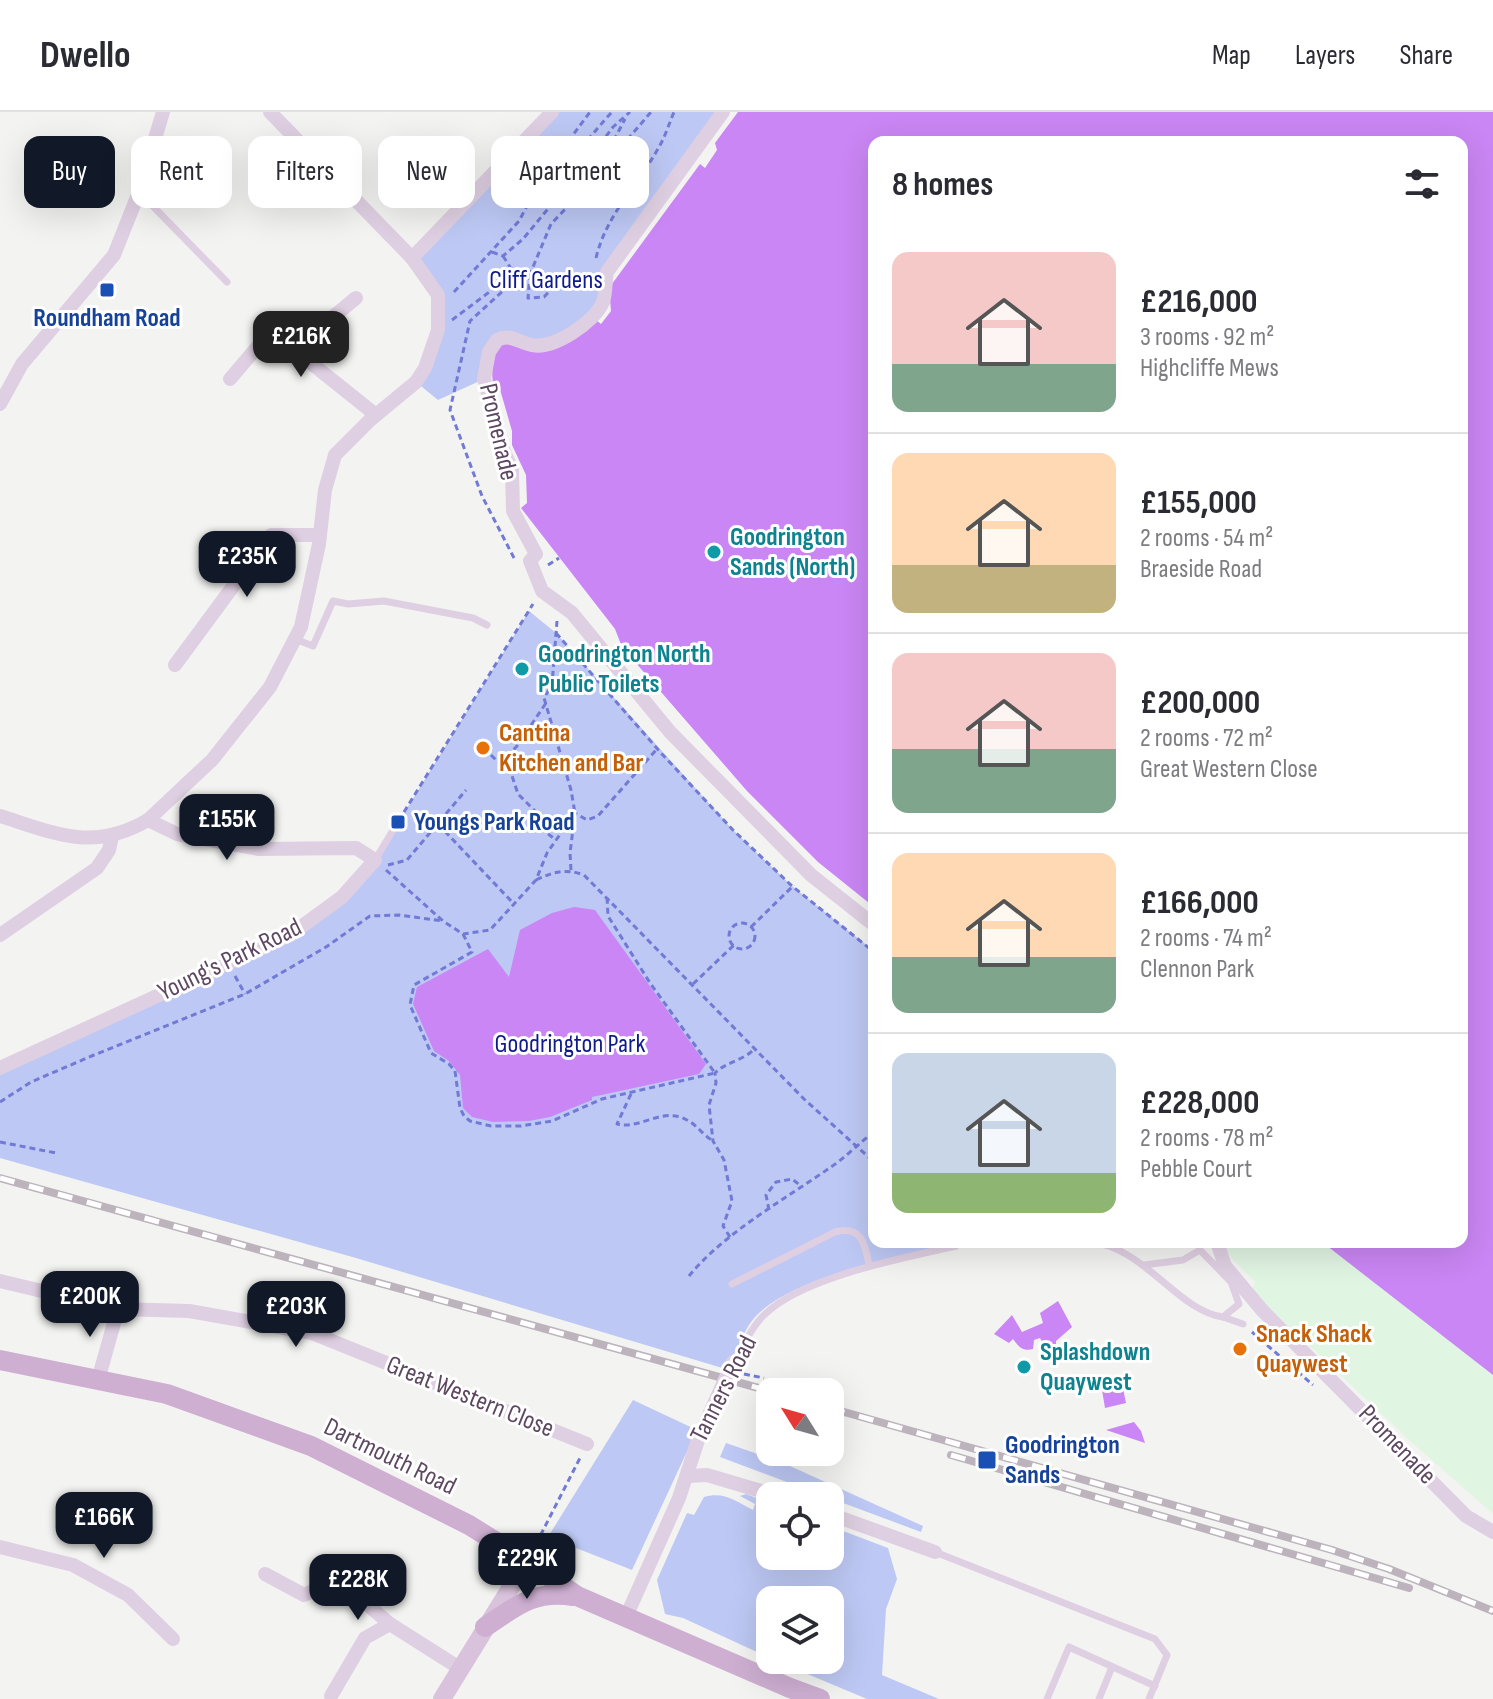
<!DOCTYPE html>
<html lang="en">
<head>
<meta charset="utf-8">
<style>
  body { margin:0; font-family:"Sofia Sans Condensed",sans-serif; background:#f2f2f3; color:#2b2b33; height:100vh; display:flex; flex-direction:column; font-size:30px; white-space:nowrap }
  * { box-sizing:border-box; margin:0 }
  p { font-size:26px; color:#7c7c81 }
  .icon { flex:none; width:44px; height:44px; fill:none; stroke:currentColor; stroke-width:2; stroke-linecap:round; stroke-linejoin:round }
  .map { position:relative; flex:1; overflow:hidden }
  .side { position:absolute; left:868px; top:24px; width:600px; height:1112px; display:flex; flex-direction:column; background:#fff; border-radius:16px; box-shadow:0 8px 32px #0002 }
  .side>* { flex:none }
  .guide { position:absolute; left:24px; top:24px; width:724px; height:72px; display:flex; gap:16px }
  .needle { width:52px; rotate:307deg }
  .controls { position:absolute; left:756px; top:1266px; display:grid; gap:16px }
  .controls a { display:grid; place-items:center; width:88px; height:88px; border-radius:16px; background:#fff; box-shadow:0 8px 32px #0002; font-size:40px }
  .price { position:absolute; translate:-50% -68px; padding:0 18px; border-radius:16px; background:#111827; color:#fff; font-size:26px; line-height:52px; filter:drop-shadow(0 2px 4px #0008) }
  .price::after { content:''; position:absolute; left:50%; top:48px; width:24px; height:18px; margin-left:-12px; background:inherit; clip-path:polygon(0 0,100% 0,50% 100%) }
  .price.selected { background:#222; color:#fff }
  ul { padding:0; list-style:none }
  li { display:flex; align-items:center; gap:24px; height:200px; padding:0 24px }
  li+li { border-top:2px solid #e1e1e2 }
  li span { display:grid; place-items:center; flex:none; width:224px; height:160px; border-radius:16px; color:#555 }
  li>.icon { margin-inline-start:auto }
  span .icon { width:96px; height:96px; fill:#fffc; stroke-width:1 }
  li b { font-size:34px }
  h2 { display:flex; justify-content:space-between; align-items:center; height:96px; padding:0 24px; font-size:34px }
  .tag { padding:0 28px; border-radius:16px; background:#fff; box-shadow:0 8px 32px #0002; font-size:28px; line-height:72px }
  .tag.selected { background:#111827; color:#fff }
  header { display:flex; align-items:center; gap:48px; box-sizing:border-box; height:112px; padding:0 40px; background:#fff; border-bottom:2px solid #e1e1e2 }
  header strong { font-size:38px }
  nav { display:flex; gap:44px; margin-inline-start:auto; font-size:28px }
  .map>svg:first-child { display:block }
</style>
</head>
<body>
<header>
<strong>Dwello</strong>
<nav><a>Map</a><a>Layers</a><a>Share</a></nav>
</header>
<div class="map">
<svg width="1493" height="1587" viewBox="0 0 1493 1587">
  <rect width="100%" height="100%" fill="#f3f4f1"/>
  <!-- green -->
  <g fill="#bdc8f4">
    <polygon points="552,0 723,0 607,160 604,187 555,230 512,225 484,267 438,288 416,270 425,256 438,183 412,146"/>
    <path d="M529 499 556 521 733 718 792 774 874 839V1130H953L956 1134C902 1146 780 1165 749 1213 741 1226 735 1244 729 1258L356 1146 0 1046V956L290 823 375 748Z"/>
    <polygon points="633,1288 697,1318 632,1458 548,1425"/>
    <polygon points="726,1331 781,1350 923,1414 921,1420 720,1345"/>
    <path d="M746 1382 770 1391V1444H830V1414L888 1436 897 1467 886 1497 882 1563 939 1587H867L774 1548H830V1488H770V1546L683 1506 665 1502 657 1468 687 1401 694 1403 704 1385C723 1379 736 1389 753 1398L755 1392 740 1384Z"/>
  </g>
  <!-- sand -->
  <polygon fill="#e1f5e3" points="1493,847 1493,1402 1410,1329 1258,1185 1252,1178 1255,1170 1233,1148 1222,1130 1462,1130"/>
  <!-- water -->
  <g fill="#ca86f4">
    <path d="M738 0H1493V1263L1322 1130H1462V30H874V795L818 750 747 679 622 535 615 517 521 396 527 391 526 363 512 333V319L499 274 493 272C491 257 492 239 506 230L532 238 596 208 601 212 611 199 609 176 700 52 705 56 717 38 715 31Z"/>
    <polygon points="574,795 595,798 706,952 699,962 592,985 592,988 550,1005 529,1009 493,1010 472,1005 463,996 460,963 449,949 434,939 413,892 417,875 488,837 509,865 520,818 552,801"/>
    <path d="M1058 1189 1072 1215 1056 1229V1237H1046L1040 1226 1034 1228 1033 1237C1023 1240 1018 1234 1013 1227L1009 1231 994 1222 1012 1203 1022 1220 1043 1211 1040 1201Z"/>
    <polygon points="1121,1267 1126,1291 1105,1296 1101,1272"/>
    <polygon points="1134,1310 1141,1319 1145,1331 1106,1318"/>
  </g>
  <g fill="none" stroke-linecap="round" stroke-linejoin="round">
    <!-- path -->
    <g stroke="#717ad5" stroke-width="3" stroke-dasharray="6 4" stroke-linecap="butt">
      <polyline points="595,64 625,7"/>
      <path d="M542 66C564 63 595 17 612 0"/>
      <polyline points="492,140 503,144 523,127 586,51 613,15 630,0"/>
      <polyline points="503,144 517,166"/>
      <path d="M596 146C606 103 638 73 659 35 665 25 669 12 674 0"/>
      <polyline points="530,162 528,186 544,185 555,173"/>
      <polyline points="454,180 519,109 544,62 590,0"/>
      <polyline points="452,208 504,169 530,162 551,112 592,69 651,0"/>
      <polyline points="514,446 482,384 450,298 470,209 517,166"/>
      <polyline points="548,453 559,446"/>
      <polyline points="557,509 552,573 544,586 571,678 575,701 570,741 571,758"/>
      <polyline points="556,521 661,641 733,718 792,774 874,840"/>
      <polyline points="491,643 512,664 518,682 538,702 543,718 556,728"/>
      <polyline points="500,652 517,634 546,591"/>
      <polyline points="404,700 533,492"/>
      <polyline points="438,712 514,792"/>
      <polyline points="388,753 407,748 466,678"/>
      <polyline points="386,758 443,809 463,822 490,818 514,792 536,768 547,741 575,701 587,708 598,704 657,637"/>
      <path d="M536 768C554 760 564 756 584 763L804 987 874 1050"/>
      <circle cx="742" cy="824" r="13"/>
      <polyline points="751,815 794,773"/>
      <polyline points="463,822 472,840 414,873 410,893 431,941 449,952 455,959 460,996 464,1004 470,1009 491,1014 521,1014 552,1009 602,987 715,961 650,871 608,804 607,785"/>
      <polyline points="235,864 245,882"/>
      <polyline points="693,872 734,833"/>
      <path d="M631 982 617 1012C641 1018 662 994 687 1008 697 1013 703 1023 713 1029"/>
      <polyline points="0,990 31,970 94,943 245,882 326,835 370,804 399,803 443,809"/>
      <polyline points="0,1030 56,1041"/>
      <polyline points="769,1098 766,1083 776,1070 792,1067 801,1074"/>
      <path d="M730 1125 723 1114 732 1089 724 1048 713 1029 709 993 716 971 715 961C727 949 744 949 755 936"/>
      <path d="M689 1164C724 1121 785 1087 831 1055 846 1045 859 1031 874 1020"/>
      <polyline points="1252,1220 1313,1273"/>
      <polyline points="744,1262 764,1266"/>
      <polyline points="536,1432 580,1346"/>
    </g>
    <!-- lane -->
    <g stroke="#dfcfe2" stroke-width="7">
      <polyline points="139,80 227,170"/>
      <polyline points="295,527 313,534 333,489 348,492 384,489 473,506 487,513"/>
      <polyline points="375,748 398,710"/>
      <path d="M1091 1130C1144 1135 1178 1199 1223 1205L1239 1192 1231 1170 1200 1138 1183 1148 1144 1153"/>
      <path d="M732 1172 835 1120C861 1113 865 1131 869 1153"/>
      <polyline points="1223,1205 1243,1212"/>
      <path d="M733 1250C743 1235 751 1215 764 1203 802 1165 903 1146 956 1134L961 1130"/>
      <polyline points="935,1440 1155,1527 1167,1543 1149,1587"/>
      <polyline points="1047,1587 1069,1535 1155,1574"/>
      <polyline points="1099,1587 1112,1555"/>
    </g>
    <!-- street -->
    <g stroke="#dfcfe2" stroke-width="14">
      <path d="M723 0 607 160C605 170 606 181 603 190 595 210 553 238 532 233 519 231 511 221 497 228L489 240 484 267 502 335 512 358 513 399 536 442 530 449 542 479 572 501 670 620 811 763 874 813"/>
      <polyline points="412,146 552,0"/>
      <polyline points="294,237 356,186"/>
      <polyline points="230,267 271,219 376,303"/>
      <polyline points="0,292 22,252 114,143 139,80 163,0"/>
      <polyline points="175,553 271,423 320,423"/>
      <path d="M0 704C57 722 93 740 148 708L177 722 259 737 356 736 375 748 342 785 290 823 0 956"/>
      <polyline points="148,708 212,648 270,575 301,515 319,432 325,378 335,343 370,308 416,270 425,256 438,218 438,183 412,146 270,0"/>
      <polyline points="0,823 97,756 109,738 112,724"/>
      <polyline points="1217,1130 1225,1154 1262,1198 1466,1404 1493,1420"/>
      <polyline points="0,1169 118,1197 189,1199 312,1221 587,1332"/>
      <polyline points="98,1268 118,1197"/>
      <polyline points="688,1364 707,1363 778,1384"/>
      <polyline points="830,1402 935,1440"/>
      <polyline points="0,1435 73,1453 128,1483 173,1527"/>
      <polyline points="265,1462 304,1483 321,1475 355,1482 390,1512 461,1557"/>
      <polyline points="626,1505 679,1386 699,1325"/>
      <polyline points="331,1584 365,1526 390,1512"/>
    </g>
    <!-- secondary -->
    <polyline stroke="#d9c2db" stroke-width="18" points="442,1587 527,1449"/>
    <!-- primary -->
    <g stroke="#ceafd2" stroke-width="20">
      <polyline points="0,1248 167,1282 311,1334 469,1413 527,1449 577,1484 790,1576 820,1587"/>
      <path d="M485 1515C516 1494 534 1478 573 1484"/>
    </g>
    <defs>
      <g id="rail">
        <polyline points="0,1066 773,1280"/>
        <polyline points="830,1296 1332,1438 1389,1457 1493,1499"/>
        <polyline points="951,1343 1409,1476"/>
      </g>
    </defs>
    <!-- rail casing -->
    <use href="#rail" stroke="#bcb3bc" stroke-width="8"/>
    <!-- rail -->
    <use href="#rail" stroke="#fff" stroke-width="5" stroke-dasharray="15" stroke-linecap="butt"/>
    <!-- street-bridge -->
    <polyline stroke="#dfcfe2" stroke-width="14" points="699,1325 733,1250"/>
  </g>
  <!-- markers -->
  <g fill="#1a4fb4" stroke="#fff" stroke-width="3">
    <rect x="99" y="170" width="16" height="16" rx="4"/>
    <rect x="390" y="702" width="16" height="16" rx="4"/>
    <rect x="977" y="1338" width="20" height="20" rx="4"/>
  </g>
  <g fill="#0f9aa8" stroke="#fff" stroke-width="3">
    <circle cx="714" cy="440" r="8"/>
    <circle cx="522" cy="557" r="8"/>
    <circle cx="1024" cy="1255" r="8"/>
  </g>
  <g fill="#e8710a" stroke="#fff" stroke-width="3">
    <circle cx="483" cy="636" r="8"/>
    <circle cx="1240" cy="1237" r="8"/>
  </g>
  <g text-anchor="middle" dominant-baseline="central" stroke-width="6" stroke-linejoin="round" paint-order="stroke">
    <!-- park labels -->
    <g font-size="26" fill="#0f1b8b" stroke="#fff">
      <text x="546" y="168">Cliff Gardens</text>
      <text x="570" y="932">Goodrington Park</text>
    </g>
    <!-- transit labels -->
    <g font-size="26" font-weight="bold" fill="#164399" stroke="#fff" text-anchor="start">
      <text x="107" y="206" text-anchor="middle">Roundham Road</text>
      <text x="414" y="710">Youngs Park Road</text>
      <text x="1005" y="1333">Goodrington<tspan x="1005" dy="30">Sands</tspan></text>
    </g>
    <!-- street labels -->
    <g font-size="26" fill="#5d4761" stroke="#fff">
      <text transform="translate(498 320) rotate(77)">Promenade</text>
      <text transform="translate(230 848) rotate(-26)">Young's Park Road</text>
      <text transform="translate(724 1277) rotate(-63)">Tanners Road</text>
      <text transform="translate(470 1285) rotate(22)">Great Western Close</text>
      <text transform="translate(1397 1333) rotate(46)">Promenade</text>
      <text transform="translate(390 1345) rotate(26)">Dartmouth Road</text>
    </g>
    <!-- culture labels -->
    <g font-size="26" font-weight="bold" fill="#0d838f" stroke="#fff" text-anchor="start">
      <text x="730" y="425">Goodrington<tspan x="730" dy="30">Sands (North)</tspan></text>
      <text x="538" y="542">Goodrington North<tspan x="538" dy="30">Public Toilets</tspan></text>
      <text x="1040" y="1240">Splashdown<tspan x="1040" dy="30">Quaywest</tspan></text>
    </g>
    <!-- food labels -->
    <g font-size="26" font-weight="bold" fill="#c56008" stroke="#fff" text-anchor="start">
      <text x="499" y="621">Cantina<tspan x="499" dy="30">Kitchen and Bar</tspan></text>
      <text x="1256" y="1222">Snack Shack<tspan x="1256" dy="30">Quaywest</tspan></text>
    </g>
  </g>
</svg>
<div class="controls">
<a><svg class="needle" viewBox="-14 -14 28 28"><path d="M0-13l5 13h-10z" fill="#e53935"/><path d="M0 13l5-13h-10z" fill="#7c7c81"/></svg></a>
<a><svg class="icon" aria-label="locate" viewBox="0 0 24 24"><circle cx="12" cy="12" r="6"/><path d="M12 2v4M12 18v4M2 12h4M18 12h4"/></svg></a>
<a><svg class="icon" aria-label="layers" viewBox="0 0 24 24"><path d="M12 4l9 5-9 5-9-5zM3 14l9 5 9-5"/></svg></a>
</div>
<b class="price selected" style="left:301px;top:267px">£216K</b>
<b class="price" style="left:247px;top:487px">£235K</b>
<b class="price" style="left:227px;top:750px">£155K</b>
<b class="price" style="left:90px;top:1227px">£200K</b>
<b class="price" style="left:296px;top:1237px">£203K</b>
<b class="price" style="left:104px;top:1448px">£166K</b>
<b class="price" style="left:527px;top:1489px">£229K</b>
<b class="price" style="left:358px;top:1510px">£228K</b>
<div class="guide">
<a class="tag selected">Buy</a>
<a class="tag">Rent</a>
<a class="tag">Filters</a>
<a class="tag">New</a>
<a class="tag">Apartment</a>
</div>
<section class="side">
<h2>8 homes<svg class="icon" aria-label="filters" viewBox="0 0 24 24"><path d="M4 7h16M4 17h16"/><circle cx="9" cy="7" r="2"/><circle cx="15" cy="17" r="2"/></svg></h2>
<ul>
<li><span style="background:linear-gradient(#f6c9c9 70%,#7fa58c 0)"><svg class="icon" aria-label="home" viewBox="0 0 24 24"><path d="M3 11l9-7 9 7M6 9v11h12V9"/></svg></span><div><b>£216,000</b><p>3 rooms · 92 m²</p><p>Highcliffe Mews</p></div></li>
<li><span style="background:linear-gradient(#ffd9b3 70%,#c2b280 0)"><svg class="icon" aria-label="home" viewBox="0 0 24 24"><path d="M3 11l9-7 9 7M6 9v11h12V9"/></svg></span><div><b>£155,000</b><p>2 rooms · 54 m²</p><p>Braeside Road</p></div></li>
<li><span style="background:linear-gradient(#f6c9c9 60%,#7fa58c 0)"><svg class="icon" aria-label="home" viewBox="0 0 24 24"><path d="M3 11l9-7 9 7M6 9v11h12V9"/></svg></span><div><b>£200,000</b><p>2 rooms · 72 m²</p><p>Great Western Close</p></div></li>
<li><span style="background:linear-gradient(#ffd9b3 65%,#7fa58c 0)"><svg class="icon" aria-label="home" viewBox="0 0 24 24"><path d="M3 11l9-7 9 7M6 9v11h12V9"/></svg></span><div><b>£166,000</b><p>2 rooms · 74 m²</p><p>Clennon Park</p></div></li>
<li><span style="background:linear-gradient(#c9d6e8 75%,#8fb573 0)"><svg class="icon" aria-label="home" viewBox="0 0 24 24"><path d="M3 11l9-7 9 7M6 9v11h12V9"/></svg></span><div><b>£228,000</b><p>2 rooms · 78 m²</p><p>Pebble Court</p></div></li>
</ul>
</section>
</div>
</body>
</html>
